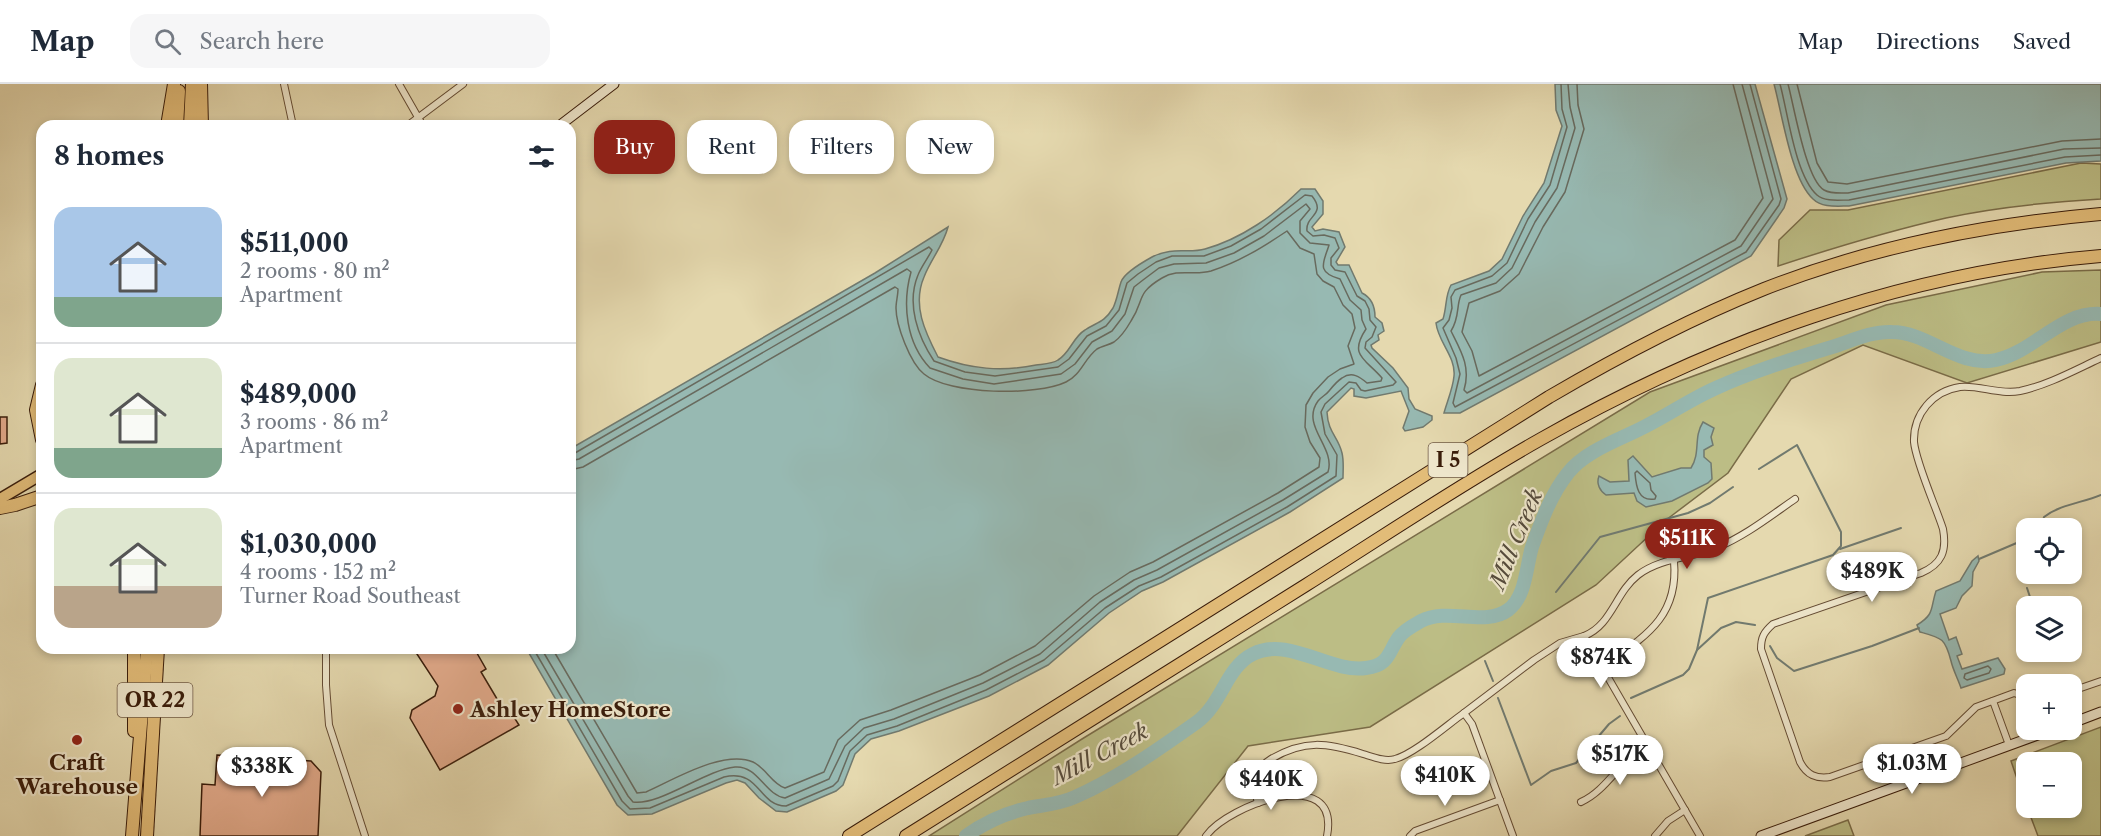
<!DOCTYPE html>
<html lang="en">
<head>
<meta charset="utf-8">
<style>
  body { margin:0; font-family:"Libre Caslon Text",serif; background:#f6f6f7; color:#1f2937; height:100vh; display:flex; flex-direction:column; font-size:22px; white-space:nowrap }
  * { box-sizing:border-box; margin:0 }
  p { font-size:20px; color:#747a83 }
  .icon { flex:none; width:33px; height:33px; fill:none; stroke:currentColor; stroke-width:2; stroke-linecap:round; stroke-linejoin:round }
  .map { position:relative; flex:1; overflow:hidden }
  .panel { position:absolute; left:36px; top:36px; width:540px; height:534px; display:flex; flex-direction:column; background:#fff; border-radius:18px; box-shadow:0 3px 9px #0003 }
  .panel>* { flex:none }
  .top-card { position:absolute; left:594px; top:36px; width:570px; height:54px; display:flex; gap:12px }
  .tools { position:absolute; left:2016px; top:434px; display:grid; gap:12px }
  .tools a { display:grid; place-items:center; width:66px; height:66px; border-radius:12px; background:#fff; box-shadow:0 3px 9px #0003; font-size:30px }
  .price { position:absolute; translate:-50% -51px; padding:0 14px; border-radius:21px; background:#fff; color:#222; font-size:20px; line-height:39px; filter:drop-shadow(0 2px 3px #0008) }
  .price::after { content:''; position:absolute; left:50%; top:36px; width:18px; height:14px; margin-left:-9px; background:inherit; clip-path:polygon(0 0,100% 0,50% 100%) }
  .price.selected { background:#8f2418; color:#fff }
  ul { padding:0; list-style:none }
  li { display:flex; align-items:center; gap:18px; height:150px; padding:0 18px }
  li+li { border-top:2px solid #e0e1e3 }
  li span { display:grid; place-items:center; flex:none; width:168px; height:120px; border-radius:18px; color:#555 }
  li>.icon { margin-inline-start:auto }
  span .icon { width:72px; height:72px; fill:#fffc; stroke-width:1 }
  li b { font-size:26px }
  h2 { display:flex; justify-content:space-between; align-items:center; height:72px; padding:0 18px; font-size:26px }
  .tag { padding:0 21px; border-radius:18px; background:#fff; box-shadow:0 3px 9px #0003; font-size:21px; line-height:54px }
  .tag.selected { background:#8f2418; color:#fff }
  header { display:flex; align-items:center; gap:36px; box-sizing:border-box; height:84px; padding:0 30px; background:#fff; border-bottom:2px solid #e0e1e3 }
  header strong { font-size:28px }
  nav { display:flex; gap:33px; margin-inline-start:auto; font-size:21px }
  .search { width:420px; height:54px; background:#f6f6f7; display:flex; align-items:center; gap:15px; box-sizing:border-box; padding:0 21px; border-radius:18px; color:#747a83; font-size:22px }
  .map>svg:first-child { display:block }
</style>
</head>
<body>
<header>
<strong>Map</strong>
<div class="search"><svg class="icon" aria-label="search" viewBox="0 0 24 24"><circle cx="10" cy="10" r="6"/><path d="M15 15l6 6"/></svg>Search here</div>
<nav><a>Map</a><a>Directions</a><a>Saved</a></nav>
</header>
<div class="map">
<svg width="2101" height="752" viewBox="0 0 2101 752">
  <rect width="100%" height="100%" fill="#e5d9af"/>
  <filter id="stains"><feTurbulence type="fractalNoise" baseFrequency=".00333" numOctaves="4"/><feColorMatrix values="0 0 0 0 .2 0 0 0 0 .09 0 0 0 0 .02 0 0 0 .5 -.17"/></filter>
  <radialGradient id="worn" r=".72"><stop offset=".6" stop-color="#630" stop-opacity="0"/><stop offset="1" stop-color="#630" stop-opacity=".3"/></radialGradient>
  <!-- green -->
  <g fill="#bcbd85" stroke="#7a6c48" stroke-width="1.5">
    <path d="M2081 79 2101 80V115C2050 118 1996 123 1946 134 1889 147 1833 164 1778 182L1779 156 1810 126H1848Z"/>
    <polygon points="2101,186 2101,258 1967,299 1863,261 1791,295 1728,389 1666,436 1596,501 1370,643 1248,662 1177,752 929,752 1082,655 1650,308 1886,221 2042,188"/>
    <polygon points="2101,643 2101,752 2038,752 2027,723 2072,723 2072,678 2026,678 2026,721 2011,677"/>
    <polygon points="1848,736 1854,752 1805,752"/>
  </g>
  <!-- water -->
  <g fill="#97b9b2" stroke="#717a6f" stroke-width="1.5">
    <path d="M1555 0H1755L1787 115 1784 124 1751 172 1460 329H1444C1447 318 1453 304 1454 292 1456 273 1438 258 1436 239L1443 235C1447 222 1445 212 1451 201L1489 187 1502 175 1523 132 1544 99 1562 42 1556 26Z"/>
    <path d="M1774 0H2101V77L2066 79 1849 122C1837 122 1822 124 1813 115 1791 95 1782 29 1774 0Z"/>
    <path d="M1301 105H1315L1323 117V130L1312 143 1315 147 1323 145 1339 148 1345 163 1336 178 1338 181H1349L1362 209C1372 214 1375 222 1375 233L1382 239 1384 247 1378 251 1379 256 1371 261 1372 264 1393 284 1408 304 1409 315 1415 325 1432 332V336L1423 343 1405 347 1403 344 1409 327 1401 307 1366 314 1354 312V305L1351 304 1327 328C1328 349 1338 352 1342 369 1344 377 1343 386 1343 394L1290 428 1163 498 1142 507 1109 529 1048 581 989 612 899 647 871 655 855 670 843 701 836 707 787 728 776 727 759 714 745 699 737 696 726 699 652 730 628 731 617 721 526 564H570V365L875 189 948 143C943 162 931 175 924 193 912 221 925 248 938 273 971 285 1001 288 1036 281 1043 280 1052 280 1058 276 1070 269 1073 253 1085 246 1097 238 1104 239 1113 224 1117 216 1118 207 1121 198 1124 189 1143 178 1152 173 1173 162 1188 170 1205 165 1241 155 1275 131 1301 105Z"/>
    <path d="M1703 338 1714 344 1711 353 1713 361 1704 366V373L1711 379 1712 395 1708 399 1672 417 1646 423 1637 417 1634 409 1606 411C1600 407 1596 400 1599 392L1610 398 1629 397 1628 376 1633 372 1652 393 1681 384H1691C1701 368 1693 354 1703 338Z"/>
    <path d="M1978 472 1979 477 1973 488 1972 502 1962 512 1956 524 1940 530 1949 556 1956 553 1962 570 1957 572 1962 585 1998 574 2005 585 2004 590 1961 604C1958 595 1953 586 1951 577 1945 554 1942 554 1920 548L1917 541C1935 530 1930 525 1936 507L1960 497 1972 477Z"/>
  </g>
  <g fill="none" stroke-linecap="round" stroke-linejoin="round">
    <!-- shore -->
    <g stroke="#686a5e" stroke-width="1.5">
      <polyline points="1561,0 1562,25 1567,43 1550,101 1528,135 1507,179 1492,192 1455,206 1451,213 1452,224 1449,236 1443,244 1456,274 1460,290 1453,319 1455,323 1746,168 1779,121 1781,115 1750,0"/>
      <path d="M1568 0 1570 23 1575 44 1557 104 1535 138 1512 184 1496 199 1461 211C1456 222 1460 233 1451 247 1461 267 1471 283 1464 306L1467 309 1741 162 1773 115 1742 0"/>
      <polyline points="1577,0 1578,21 1584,45 1565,108 1543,143 1519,190 1500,207 1469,219 1462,248 1472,267 1479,292 1735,156 1763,114 1733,0"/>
      <path d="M1780 0C1788 29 1795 91 1817 111 1825 118 1839 116 1849 116L2065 73 2101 71"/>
      <path d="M1788 0C1794 22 1806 96 1824 106 1831 110 1840 109 1848 109L2064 65 2101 64"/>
      <polyline points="1797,0 1817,79 1828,98 1847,100 2062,57 2101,55"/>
      <path d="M1637 387 1650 399 1651 406 1656 412 1655 415C1638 418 1636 402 1635 389Z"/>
      <path d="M533 564 622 717 630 725 650 724 724 693C761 685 757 721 786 722L833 702 838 697 850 667 867 651 897 642 986 606 1044 576 1105 524 1139 502 1161 493 1287 423 1336 392 1337 371 1325 350 1321 328 1325 320 1349 298 1356 299 1361 306 1365 307 1393 301 1396 298 1365 264 1366 258 1372 253 1376 243 1370 236 1369 225 1365 217 1357 212 1345 188 1335 186 1331 181V174L1339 164 1335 154 1324 151 1313 152 1307 147C1305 131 1327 131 1312 112L1305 111 1261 145 1231 162 1204 172H1172L1156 178 1138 190 1127 199 1119 226 1106 242 1087 252 1069 275 1058 283 995 292 965 288 934 277C918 253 906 220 918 191 921 183 928 174 932 166L929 163 575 369 570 370"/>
      <path d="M541 564 628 712 633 718C660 722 705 686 735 683 758 681 765 711 785 714L829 695 845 662 864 644 894 635 983 599 1040 570 1100 518 1134 496 1157 486 1283 416 1328 388C1336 363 1300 342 1318 317 1321 313 1326 311 1329 307 1333 302 1337 297 1342 294 1352 287 1360 293 1367 299L1381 297 1382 294C1366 275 1348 272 1366 245L1362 236 1361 226 1350 216 1340 195C1315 188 1324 178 1329 161L1310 159 1300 149V137L1310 125 1306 120 1264 152 1234 169 1206 179 1174 180 1159 184 1143 196 1134 203 1125 230 1112 247 1092 258 1075 280 1061 290 994 300 963 295 930 284C906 259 902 220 911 188L907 185 579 375 570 377"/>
      <path d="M552 564 637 709 646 708C673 696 724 665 753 678 766 684 772 700 785 704L824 688 838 656 860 636 891 626 980 591 1035 562 1094 512 1130 488 1153 478 1278 409 1319 383 1320 374 1310 358 1305 343 1306 321 1313 309 1328 293 1340 285 1354 280 1348 262 1355 244 1352 230 1343 221 1334 203 1323 197 1317 190 1314 170 1300 164 1287 147C1263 163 1239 178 1211 187 1194 192 1178 184 1162 194 1135 210 1145 216 1131 237 1127 244 1121 253 1114 258 1109 261 1102 262 1097 265 1084 275 1081 291 1066 298 1037 312 949 311 924 290 910 279 896 241 896 224 896 218 898 211 898 205L895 203 583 383 570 386"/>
      <polygon points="1988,582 1991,585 1989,589 1967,596 1964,594 1965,590"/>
    </g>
    <!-- stream -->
    <g stroke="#717a6f" stroke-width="2">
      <path d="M2041 444 2044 433C2061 420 2082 419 2101 411"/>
      <polyline points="1840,465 1901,444"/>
      <polyline points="1979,475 2026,455"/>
      <polyline points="2027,504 2033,522"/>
      <polyline points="1556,508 1600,453 1688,429 1710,419 1733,403"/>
      <polyline points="1770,562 1777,574 1794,587 1872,562 1919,544"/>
      <polyline points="1697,566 1708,514 1833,471 1841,462 1841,448 1797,361 1759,385"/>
      <polyline points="1485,577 1493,597"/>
      <polyline points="1498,614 1531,701 1551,687 1576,679 1609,640 1620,632"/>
      <polyline points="1631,614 1683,591 1689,585 1697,566 1721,544 1736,538 1755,541"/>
    </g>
    <!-- river -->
    <path stroke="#97b9b2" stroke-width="14" d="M966 752C984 739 1006 729 1028 724 1044 721 1060 720 1075 713 1118 694 1159 665 1197 638 1222 620 1226 583 1253 570 1289 552 1329 589 1366 584 1390 581 1388 568 1399 553 1404 546 1414 541 1421 537 1448 523 1485 543 1508 526 1526 513 1526 483 1532 463 1541 438 1551 410 1568 389 1585 367 1619 356 1644 343 1668 331 1691 315 1716 304 1753 287 1793 275 1832 263 1851 257 1872 247 1892 248 1928 248 1958 284 1996 276 2034 268 2061 227 2101 230"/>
  </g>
  <!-- building -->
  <g fill="#e2aa8b" stroke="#391c0a" stroke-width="1.5">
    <polygon points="0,333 7,333 7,359 0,360"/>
    <polygon points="413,564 474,564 486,585 481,588 503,625 510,627 519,641 440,686 410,634 412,626 435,612 438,602"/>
    <polygon points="217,671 311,677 321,688 318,752 200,752 202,700 215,701"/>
  </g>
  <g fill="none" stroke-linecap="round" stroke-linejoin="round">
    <defs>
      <g id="minor">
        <polyline points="284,0 293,42"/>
        <polyline points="399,0 423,42"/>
        <polyline points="407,42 463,0"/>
        <path d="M1584 552C1612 541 1615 509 1638 491 1660 474 1691 474 1716 464 1745 452 1769 433 1795 415"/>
        <polyline points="326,564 326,601 329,641 365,752"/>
        <path d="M1602 583C1644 553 1679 534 1674 477"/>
        <polyline points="2072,607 2101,597"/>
        <path d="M2026 613 2014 609 1976 623 1946 652 1830 693C1816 695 1807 691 1800 678L1761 565C1761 553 1764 548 1773 540L1921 489C1942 480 1947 467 1943 445 1936 423 1916 379 1914 358 1913 330 1933 307 1960 303 1980 301 1999 311 2020 307 2048 301 2075 286 2101 274"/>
        <polyline points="1993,617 2009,661"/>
        <polyline points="1464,629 1534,576 1560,559 1584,552 1700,752"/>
        <path d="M1581 718C1608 706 1621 674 1647 661"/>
        <path d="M1258 719C1253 701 1253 686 1271 675 1305 655 1327 659 1363 670 1373 673 1385 678 1395 675 1414 670 1447 641 1464 629L1472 640 1513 752"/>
        <path d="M1206 752C1228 721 1341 679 1327 752"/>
        <polyline points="1410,752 1415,747 1500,716"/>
        <polyline points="1655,752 1668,737 1685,726"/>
      </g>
      <g id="secondary">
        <polyline points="559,42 614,0"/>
        <polyline points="2072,639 2101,628"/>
        <polyline points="1761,752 2054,645"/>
      </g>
      <polyline id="primary" points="0,415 42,390"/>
      <g id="motorway">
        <polyline points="201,0 202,42"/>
        <polyline points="167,42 174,0"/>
        <polyline points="177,42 179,7"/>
        <polyline points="190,42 192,0"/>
        <polyline points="42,301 36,326 42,356"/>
        <polyline points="0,424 15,421 42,412"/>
        <polyline points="134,564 134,647"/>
        <polyline points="132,752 147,564"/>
        <polyline points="147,752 158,564"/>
        <path d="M849 752 1549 313C1619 272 1689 235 1764 205 1871 163 1987 140 2101 130"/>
        <path d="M906 752C1039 668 1173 585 1306 501 1384 452 1461 400 1541 355 1712 258 1904 188 2101 172"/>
      </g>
    </defs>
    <!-- minor casing -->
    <use href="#minor" stroke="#644b33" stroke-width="8"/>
    <!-- secondary casing -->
    <use href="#secondary" stroke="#391c0a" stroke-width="11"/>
    <!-- primary casing -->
    <use href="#primary" stroke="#391c0a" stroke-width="13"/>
    <!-- motorway casing -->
    <use href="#motorway" stroke="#391c0a" stroke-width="14"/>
    <!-- minor -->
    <use href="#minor" stroke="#eee6cb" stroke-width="6"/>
    <!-- secondary -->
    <use href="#secondary" stroke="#eee6cb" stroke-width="9"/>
    <!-- primary -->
    <use href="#primary" stroke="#e2bc78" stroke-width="10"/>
    <!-- motorway -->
    <use href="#motorway" stroke="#e2bc78" stroke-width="12"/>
  </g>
  <!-- markers -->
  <g fill="#8f2418" stroke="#eee6cb" stroke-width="2">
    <circle cx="458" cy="625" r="6"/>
    <circle cx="77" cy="656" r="6"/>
  </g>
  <g text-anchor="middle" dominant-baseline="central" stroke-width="4.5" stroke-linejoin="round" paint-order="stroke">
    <!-- shield labels -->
    <g fill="#eee6cb" stroke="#6f5944" stroke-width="1.5">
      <rect x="1428.5" y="359" width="39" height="34" rx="4.5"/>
      <rect x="117.5" y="599" width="75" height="34" rx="4.5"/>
    </g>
    <g font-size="20" font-weight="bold" fill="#391c0a">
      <text x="1448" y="376">I 5</text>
      <text x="155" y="616">OR 22</text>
    </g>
    <!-- poi labels -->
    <g font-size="21" font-weight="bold" fill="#391c0a" stroke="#eee6cb" text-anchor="start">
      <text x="470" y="625">Ashley HomeStore</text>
      <text x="77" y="678" text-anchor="middle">Craft<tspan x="77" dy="24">Warehouse</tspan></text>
    </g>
    <!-- water labels -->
    <g font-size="22" font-style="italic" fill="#554b3c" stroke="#eee6cb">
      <text transform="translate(1516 455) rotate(-68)">Mill Creek</text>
      <text transform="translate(1100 670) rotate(-28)">Mill Creek</text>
    </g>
  </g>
  <rect width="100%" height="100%" filter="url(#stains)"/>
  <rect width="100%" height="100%" fill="url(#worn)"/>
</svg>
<div class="tools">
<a><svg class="icon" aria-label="locate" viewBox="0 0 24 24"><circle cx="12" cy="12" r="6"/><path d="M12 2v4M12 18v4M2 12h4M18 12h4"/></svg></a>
<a><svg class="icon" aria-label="layers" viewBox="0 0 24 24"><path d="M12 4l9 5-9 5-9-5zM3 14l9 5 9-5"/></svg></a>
<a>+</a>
<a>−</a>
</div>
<b class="price selected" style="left:1687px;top:486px">$511K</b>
<b class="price" style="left:1872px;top:519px">$489K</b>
<b class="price" style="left:1601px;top:605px">$874K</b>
<b class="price" style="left:1620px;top:702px">$517K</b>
<b class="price" style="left:1912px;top:711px">$1.03M</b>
<b class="price" style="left:262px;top:714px">$338K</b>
<b class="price" style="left:1445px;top:723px">$410K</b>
<b class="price" style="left:1271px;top:727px">$440K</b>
<div class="top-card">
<a class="tag selected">Buy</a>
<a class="tag">Rent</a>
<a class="tag">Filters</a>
<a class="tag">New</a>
</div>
<section class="panel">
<h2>8 homes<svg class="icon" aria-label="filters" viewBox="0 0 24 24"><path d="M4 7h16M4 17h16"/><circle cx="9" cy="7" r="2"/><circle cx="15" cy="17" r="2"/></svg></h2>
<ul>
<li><span style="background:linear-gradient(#a9c7e8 75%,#7fa58c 0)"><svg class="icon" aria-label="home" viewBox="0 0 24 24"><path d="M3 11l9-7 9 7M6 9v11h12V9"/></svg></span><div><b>$511,000</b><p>2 rooms · 80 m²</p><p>Apartment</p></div></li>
<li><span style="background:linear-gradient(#dfe7d0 75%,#7fa58c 0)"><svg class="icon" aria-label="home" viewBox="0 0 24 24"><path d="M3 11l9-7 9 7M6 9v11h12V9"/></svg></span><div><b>$489,000</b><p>3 rooms · 86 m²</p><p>Apartment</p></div></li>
<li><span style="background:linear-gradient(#dfe7d0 65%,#b9a48a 0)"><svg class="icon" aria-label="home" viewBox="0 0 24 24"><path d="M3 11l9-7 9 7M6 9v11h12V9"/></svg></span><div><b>$1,030,000</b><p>4 rooms · 152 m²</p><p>Turner Road Southeast</p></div></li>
</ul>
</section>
</div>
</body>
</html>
